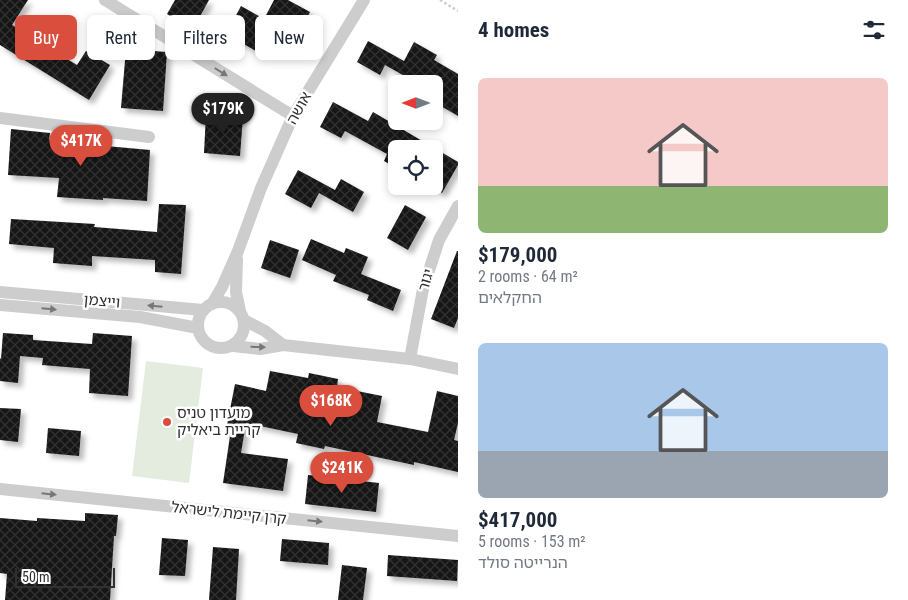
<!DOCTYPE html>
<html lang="en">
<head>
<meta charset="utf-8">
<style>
  body { margin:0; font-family:"Roboto Condensed","Noto Sans Hebrew",sans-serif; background:#f6f6f7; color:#1f2937; height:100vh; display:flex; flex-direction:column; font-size:19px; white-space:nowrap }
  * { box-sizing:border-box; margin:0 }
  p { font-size:16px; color:#747a83 }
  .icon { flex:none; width:28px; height:28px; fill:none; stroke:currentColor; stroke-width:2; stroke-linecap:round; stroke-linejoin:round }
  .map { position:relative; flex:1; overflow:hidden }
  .sheet { display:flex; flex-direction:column; background:#fff; width:450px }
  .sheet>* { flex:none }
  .hud { position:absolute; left:15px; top:15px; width:368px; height:45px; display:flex; gap:10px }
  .needle { width:32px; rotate:270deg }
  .tools { position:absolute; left:388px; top:75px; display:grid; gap:10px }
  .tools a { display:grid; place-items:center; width:55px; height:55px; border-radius:8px; background:#fff; box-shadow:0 2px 8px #0003; font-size:25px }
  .scale { position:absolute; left:15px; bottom:12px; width:100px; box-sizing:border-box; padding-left:5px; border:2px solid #303030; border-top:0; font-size:14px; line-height:18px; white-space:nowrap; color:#303030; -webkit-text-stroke:4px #fff; paint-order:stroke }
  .price { position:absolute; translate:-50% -42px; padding:0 11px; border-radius:18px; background:#da4e3e; color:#fff; font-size:16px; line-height:32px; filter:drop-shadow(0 1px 2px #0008) }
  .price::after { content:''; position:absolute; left:50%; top:30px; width:15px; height:11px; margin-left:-8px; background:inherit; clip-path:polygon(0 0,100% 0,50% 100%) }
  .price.current { background:#222; color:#fff }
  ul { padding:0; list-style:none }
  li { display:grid; align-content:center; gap:10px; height:265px; padding:0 20px }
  li span { display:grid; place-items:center; height:155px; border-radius:8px; color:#555 }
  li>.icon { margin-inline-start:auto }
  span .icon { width:90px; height:90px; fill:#fffc; stroke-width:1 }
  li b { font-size:21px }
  h2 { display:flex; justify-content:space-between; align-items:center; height:60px; padding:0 20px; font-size:21px }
  .chip { padding:0 18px; border-radius:8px; background:#fff; box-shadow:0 2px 8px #0003; font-size:18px; line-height:45px }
  .chip.current { background:#da4e3e; color:#fff }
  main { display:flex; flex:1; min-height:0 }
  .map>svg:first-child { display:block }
</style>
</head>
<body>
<main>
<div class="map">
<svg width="458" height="600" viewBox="0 0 458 600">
  <defs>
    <pattern id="building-cross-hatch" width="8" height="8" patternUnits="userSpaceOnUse" patternTransform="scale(1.25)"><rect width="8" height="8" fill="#171717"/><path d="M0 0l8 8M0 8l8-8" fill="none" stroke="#303030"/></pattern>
    <filter id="shadow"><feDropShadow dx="4.5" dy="4.5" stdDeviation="2.5" flood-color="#0004"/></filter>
  </defs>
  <rect width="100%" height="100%" fill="#fff"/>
  <!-- grass -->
  <polygon fill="#e3ecdf" points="146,361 203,368 189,483 132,476"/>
  <!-- building -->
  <g fill="url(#building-cross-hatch)" filter="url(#shadow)">
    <polygon points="0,0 28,0 12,25 77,65 86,51 110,65 89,100 0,45"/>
    <polygon points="175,0 209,0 193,29 167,14"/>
    <polygon points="274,0 288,0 310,12 293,43 268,29 256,51 226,34 241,6 264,19"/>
    <polygon points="368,41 404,61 414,42 437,55 434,60 458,74 458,116 434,102 434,84 419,84 385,65 380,75 357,62"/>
    <polygon points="126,49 167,52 163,111 121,108"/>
    <polygon points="333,102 368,121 373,112 458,162 458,165 442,193 434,188 434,149 396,149 396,168 384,161 387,154 345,131 341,138 320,127"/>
    <polygon points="206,114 243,117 240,156 204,153"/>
    <polygon points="11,129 50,133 49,140 107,144 106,146 150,150 147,201 103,198 103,200 57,197 59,178 8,175"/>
    <polygon points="298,170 335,190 341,179 364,192 353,212 319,193 311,208 285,194"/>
    <polygon points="159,204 186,205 181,274 155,272 155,260 92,256 92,266 53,263 54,248 9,244 11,219 95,224 94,227 157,232"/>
    <polygon points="405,205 426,217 408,250 387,238"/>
    <polygon points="311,239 344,253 346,248 368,257 361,274 401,290 393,311 367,300 369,295 333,281 336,275 302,260"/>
    <polygon points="270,240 299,250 290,278 261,268"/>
    <polygon points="457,251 458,251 458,318 454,328 431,319"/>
    <polygon points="3,333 33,335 33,340 92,344 93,333 132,336 128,396 89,393 90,369 42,365 43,358 20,356 18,383 0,381 0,358 1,359"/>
    <polygon points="270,371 308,378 309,373 338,379 337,387 382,396 377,422 428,432 437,391 458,396 458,423 454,440 458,441 458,472 414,462 414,465 325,446 324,449 296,443 298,434 246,423 241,453 288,459 283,491 223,483 230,436 225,435 235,384 266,391"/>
    <polygon points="0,408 21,409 18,442 0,440"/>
    <polygon points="48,428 81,431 79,456 46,453"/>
    <polygon points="308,475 379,483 376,512 305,504"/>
    <polygon points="85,513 118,515 116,536 114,536 110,600 5,600 7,574 0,573 0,518 37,521 37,518 85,521"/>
    <polygon points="162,538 188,540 185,576 159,575"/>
    <polygon points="282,539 329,543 328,565 280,561"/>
    <polygon points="213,547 239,549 236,600 209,600"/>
    <polygon points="388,555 458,560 457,581 387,576"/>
    <polygon points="342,565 367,568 363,600 338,600"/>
  </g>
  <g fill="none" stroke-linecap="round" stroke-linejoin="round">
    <!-- path -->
    <polyline stroke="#cdcdcd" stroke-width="2.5" stroke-dasharray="2.5 2.5" stroke-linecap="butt" points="440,0 458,11"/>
    <!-- minor -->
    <g stroke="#cdcdcd" stroke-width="12">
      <polyline points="105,0 293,116"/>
      <polyline points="0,118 149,137"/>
      <polyline points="237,259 236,292 240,311"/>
      <polyline points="0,292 203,310"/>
      <circle cx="221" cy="325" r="23"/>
      <polyline points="212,304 222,287 238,251 261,188 293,116 364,0"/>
      <polyline points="0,305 140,317 198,328"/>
      <polyline points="244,320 265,331 283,345"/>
      <polyline points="233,346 260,349 283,345 410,359 458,369"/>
      <polyline points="410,359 423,289 439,240 458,206"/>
      <polyline points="0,489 458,536"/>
    </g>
  </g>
  <!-- one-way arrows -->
  <defs><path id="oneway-solid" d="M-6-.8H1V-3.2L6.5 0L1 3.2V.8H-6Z" transform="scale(1.25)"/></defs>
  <g fill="#777">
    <use href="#oneway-solid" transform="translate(221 72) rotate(32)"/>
    <use href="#oneway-solid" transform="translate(155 306) rotate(-175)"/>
    <use href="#oneway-solid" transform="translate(49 309) rotate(5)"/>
    <use href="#oneway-solid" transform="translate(258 347) rotate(1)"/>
    <use href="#oneway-solid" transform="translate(49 494) rotate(6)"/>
    <use href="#oneway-solid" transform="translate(315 521) rotate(6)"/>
  </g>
  <!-- markers -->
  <circle fill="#da4e3e" stroke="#fff" stroke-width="2" cx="167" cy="422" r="5"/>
  <g text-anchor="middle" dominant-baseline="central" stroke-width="5" stroke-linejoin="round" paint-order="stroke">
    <!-- street labels -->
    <g font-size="15" fill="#303030" stroke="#fff">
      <text transform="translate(299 108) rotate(-61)">אושה</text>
      <text transform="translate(426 280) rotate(-74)">יגור</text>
      <text transform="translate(102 301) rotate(5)">וייצמן</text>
      <text transform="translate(229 513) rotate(6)">קרן קיימת לישראל</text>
    </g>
    <!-- poi labels -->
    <g font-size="15" fill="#303030" stroke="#fff" text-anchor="start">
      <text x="177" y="413">מועדון טניס<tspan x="177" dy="17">קריית ביאליק</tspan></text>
    </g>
  </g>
</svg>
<div class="tools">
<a><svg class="needle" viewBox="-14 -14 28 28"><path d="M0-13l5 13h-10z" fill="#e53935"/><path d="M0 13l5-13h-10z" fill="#747a83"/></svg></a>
<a><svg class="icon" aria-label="locate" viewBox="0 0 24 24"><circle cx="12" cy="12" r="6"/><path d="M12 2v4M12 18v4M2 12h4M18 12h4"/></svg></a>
</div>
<div class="scale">50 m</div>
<b class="price current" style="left:223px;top:135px">$179K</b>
<b class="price" style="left:81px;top:167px">$417K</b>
<b class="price" style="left:331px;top:427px">$168K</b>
<b class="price" style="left:342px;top:494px">$241K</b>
<div class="hud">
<a class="chip current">Buy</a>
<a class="chip">Rent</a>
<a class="chip">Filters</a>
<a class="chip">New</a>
</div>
</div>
<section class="sheet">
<h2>4 homes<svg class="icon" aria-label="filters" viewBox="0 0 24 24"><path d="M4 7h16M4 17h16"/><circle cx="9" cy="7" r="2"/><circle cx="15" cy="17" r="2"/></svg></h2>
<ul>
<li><span style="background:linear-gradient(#f6c9c9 70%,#8fb573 0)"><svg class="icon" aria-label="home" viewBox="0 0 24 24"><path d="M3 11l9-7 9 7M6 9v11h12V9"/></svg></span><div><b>$179,000</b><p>2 rooms · 64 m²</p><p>החקלאים</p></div></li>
<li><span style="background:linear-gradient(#a9c7e8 70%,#9aa5b1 0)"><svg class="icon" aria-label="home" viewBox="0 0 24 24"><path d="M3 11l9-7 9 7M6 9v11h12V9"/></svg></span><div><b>$417,000</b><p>5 rooms · 153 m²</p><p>הנרייטה סולד</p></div></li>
</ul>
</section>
</main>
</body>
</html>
